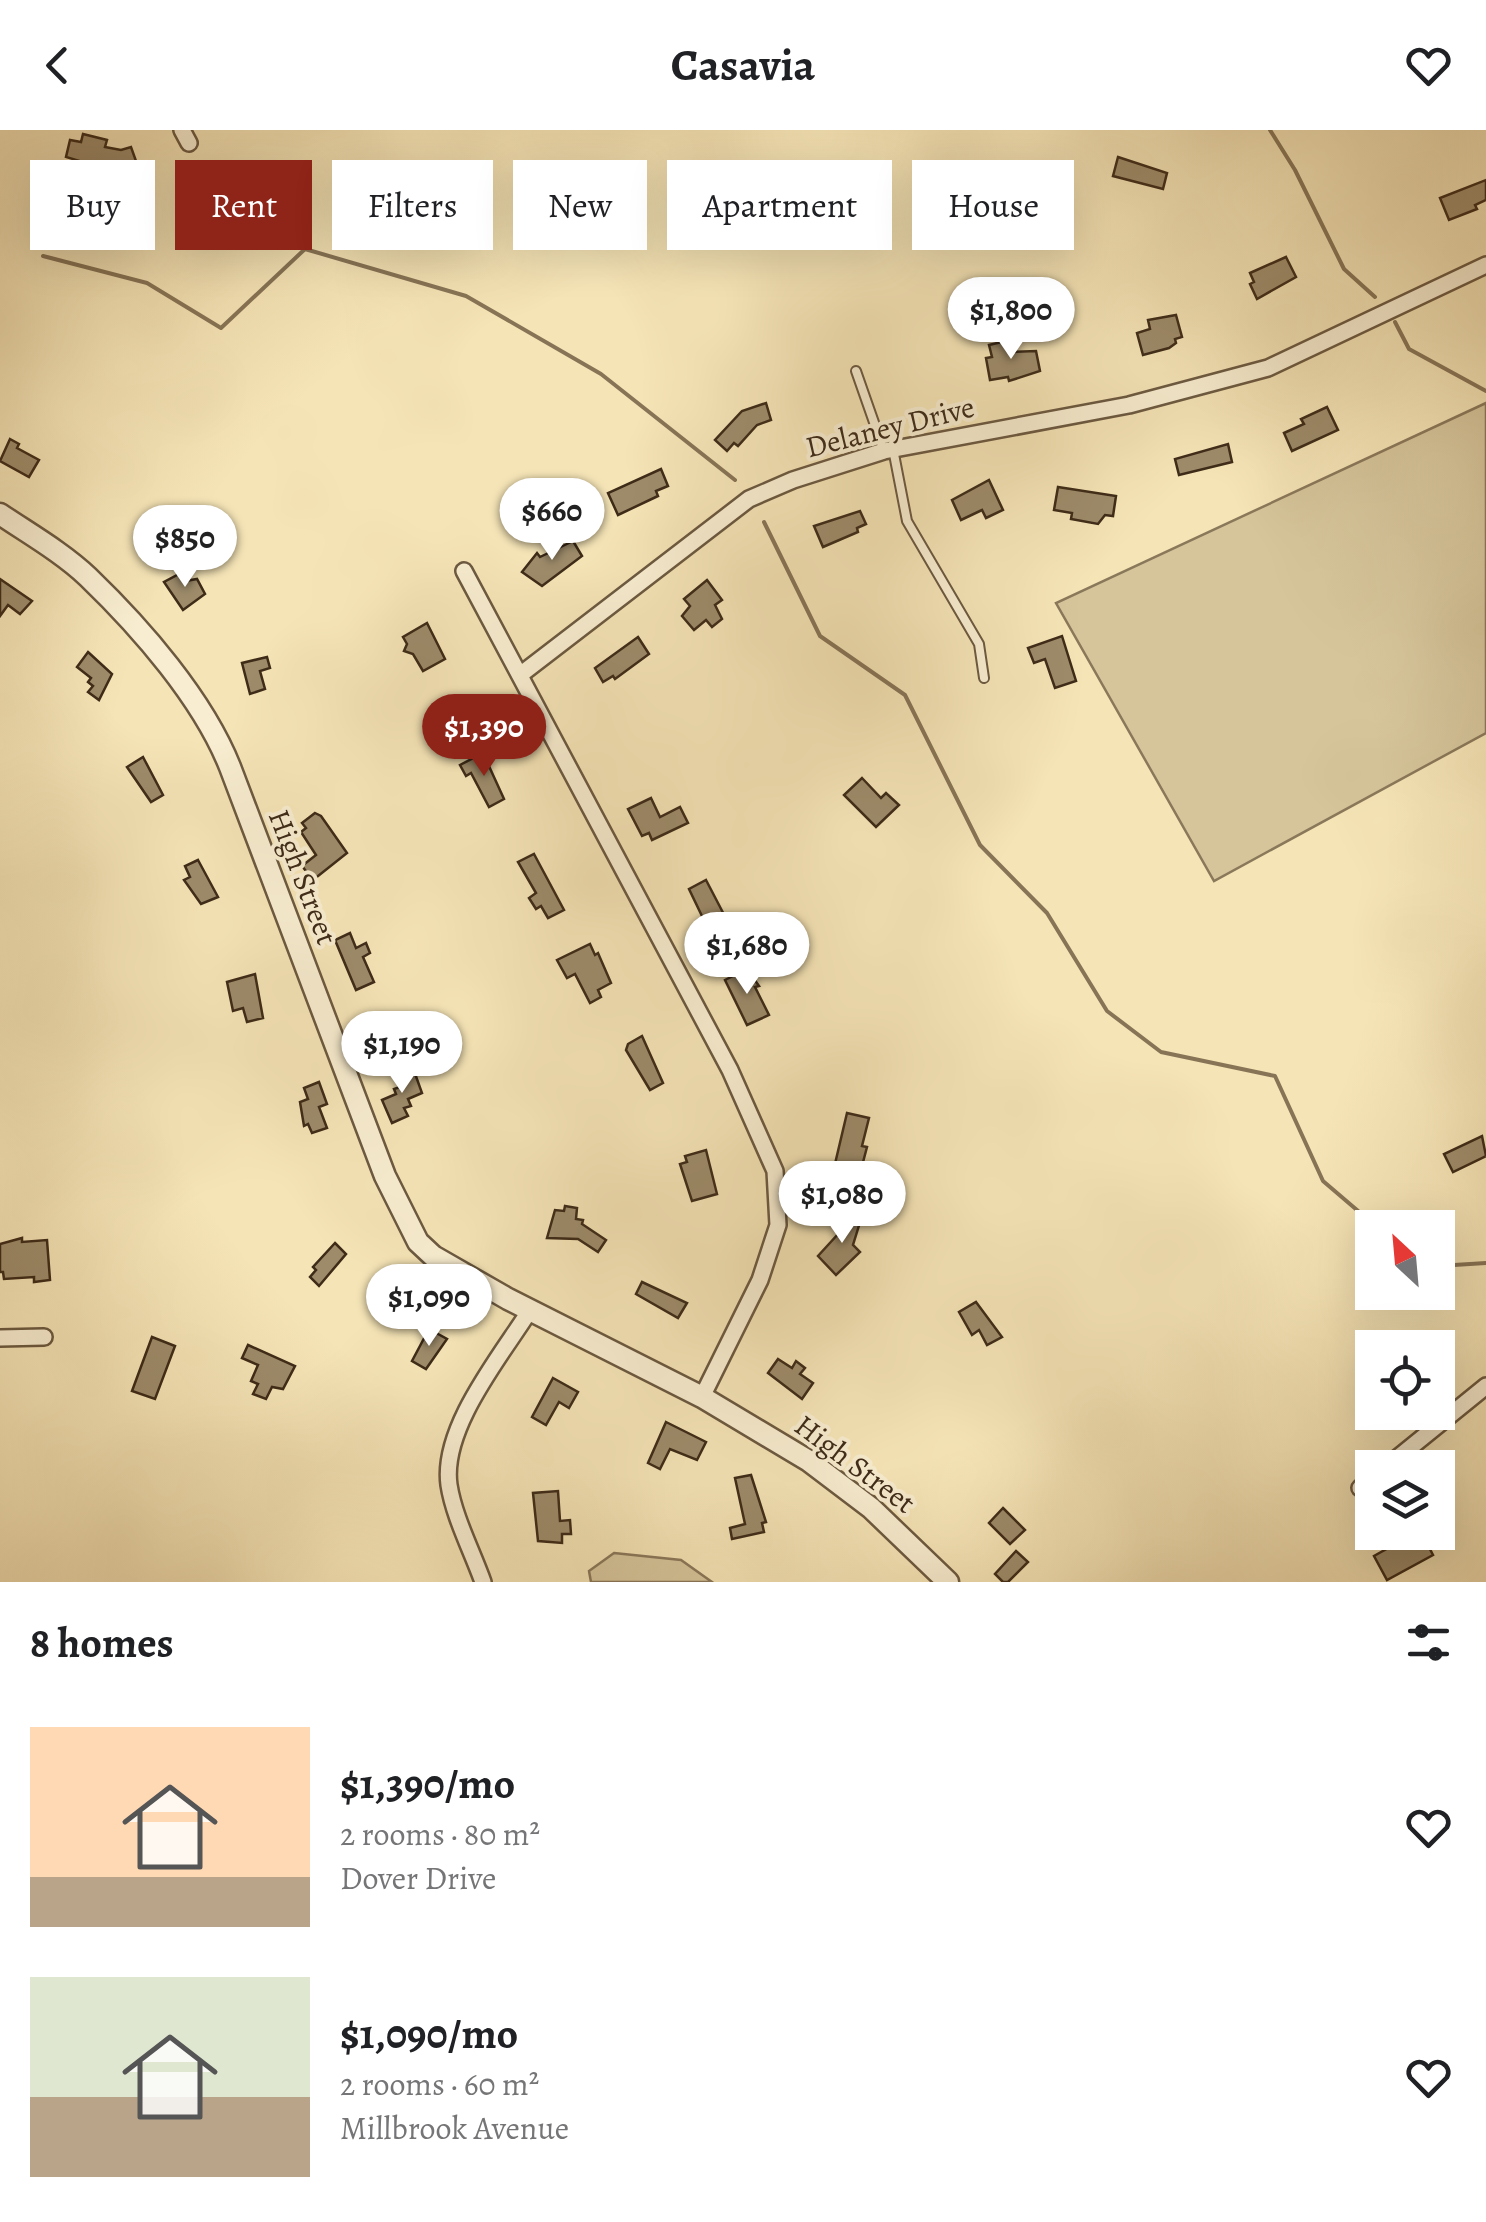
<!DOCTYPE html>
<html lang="en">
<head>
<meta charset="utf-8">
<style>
  body { margin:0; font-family:Alegreya,serif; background:#f2f2f2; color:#202124; height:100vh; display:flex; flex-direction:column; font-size:38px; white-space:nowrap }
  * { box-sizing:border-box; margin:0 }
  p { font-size:32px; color:#757577 }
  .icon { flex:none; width:55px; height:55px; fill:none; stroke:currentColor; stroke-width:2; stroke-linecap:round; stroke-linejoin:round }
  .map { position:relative; height:1452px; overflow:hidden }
  .drawer { display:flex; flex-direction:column; background:#fff; flex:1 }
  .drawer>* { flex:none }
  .hud { position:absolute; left:30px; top:30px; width:1428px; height:90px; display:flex; gap:20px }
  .needle { width:65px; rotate:334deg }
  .tools { position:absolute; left:1355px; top:1080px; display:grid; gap:20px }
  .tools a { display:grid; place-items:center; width:100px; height:100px; border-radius:0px; background:#fff; box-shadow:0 10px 40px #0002; font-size:50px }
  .price { position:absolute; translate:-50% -85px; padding:0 22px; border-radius:35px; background:#fff; color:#222; font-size:32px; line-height:65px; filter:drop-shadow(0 2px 5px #0008) }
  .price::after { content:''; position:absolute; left:50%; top:60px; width:30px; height:22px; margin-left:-15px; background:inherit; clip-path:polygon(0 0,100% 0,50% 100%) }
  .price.selected { background:#8f2418; color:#fff }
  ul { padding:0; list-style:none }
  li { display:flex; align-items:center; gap:30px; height:250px; padding:0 30px }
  li span { display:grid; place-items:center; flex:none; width:280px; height:200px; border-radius:0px; color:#555 }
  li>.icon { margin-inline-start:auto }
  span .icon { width:120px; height:120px; fill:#fffc; stroke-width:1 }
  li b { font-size:42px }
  h2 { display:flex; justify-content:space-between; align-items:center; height:120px; padding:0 30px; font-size:42px }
  .pill { padding:0 35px; border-radius:0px; background:#fff; box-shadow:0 10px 40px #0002; font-size:35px; line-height:90px }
  .pill.selected { background:#8f2418; color:#fff }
  header { display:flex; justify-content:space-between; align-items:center; height:130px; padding:0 30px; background:#fff; font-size:45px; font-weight:700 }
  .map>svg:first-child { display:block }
</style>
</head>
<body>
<header><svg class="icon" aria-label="back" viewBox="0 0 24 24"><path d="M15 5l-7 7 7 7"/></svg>Casavia<svg class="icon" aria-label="heart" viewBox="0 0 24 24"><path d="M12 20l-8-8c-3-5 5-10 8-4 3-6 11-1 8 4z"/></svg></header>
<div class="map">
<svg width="1486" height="1452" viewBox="0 0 1486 1452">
  <rect width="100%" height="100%" fill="#f5e4b6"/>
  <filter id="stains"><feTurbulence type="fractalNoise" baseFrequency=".002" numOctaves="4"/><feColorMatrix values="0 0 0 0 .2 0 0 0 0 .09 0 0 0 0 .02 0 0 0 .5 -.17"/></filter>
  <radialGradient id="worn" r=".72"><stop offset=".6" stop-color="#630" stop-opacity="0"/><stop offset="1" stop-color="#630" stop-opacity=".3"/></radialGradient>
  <!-- green -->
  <g fill="#d6c59b" stroke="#8a785a" stroke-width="2.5">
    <polygon points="1486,273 1486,603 1214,751 1056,473"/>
    <polygon points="614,1423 681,1430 712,1452 591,1452 589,1441"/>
  </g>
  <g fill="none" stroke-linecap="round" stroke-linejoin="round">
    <!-- stream -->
    <g stroke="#877456" stroke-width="4">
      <polyline points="1270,0 1295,40 1344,139 1375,167"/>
      <polyline points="43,126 147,153 221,198 305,119 466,166 601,244 735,350"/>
      <polyline points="1395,192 1409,219 1486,261"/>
      <polyline points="764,392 820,506 905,565 980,715 1047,783 1107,881 1161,922 1275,946 1323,1051 1378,1098"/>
      <polyline points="1438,1136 1486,1133"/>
    </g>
  </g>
  <!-- building -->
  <g fill="#9d8b6a" stroke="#3e2b18" stroke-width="2.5">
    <polygon points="83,4 107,10 105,17 121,20 131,17 136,31 112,41 66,27 70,10 81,12"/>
    <polygon points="1118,27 1167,43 1163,59 1113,46"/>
    <polygon points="1486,50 1486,70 1475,75 1477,79 1449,90 1440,68"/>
    <polygon points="1286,127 1296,147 1257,169 1250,154 1254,152 1250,143"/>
    <polygon points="1176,185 1182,207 1175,209 1176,213 1169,218 1143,225 1137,203 1150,199 1148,190"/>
    <polygon points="1010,210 1013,222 1036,221 1040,241 1009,251 1008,247 990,250 986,228 992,227 989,215"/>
    <polygon points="766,273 771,290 757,295 738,316 734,313 727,321 715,310 742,281"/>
    <polygon points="1327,277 1338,300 1292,321 1284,303 1304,294 1301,289"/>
    <polygon points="10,309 19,314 17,318 39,330 29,347 0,331"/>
    <polygon points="1228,314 1232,332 1179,345 1175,329"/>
    <polygon points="661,339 668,356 656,361 658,366 618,385 608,363"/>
    <polygon points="989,350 1003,380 986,388 982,380 961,390 952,370"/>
    <polygon points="1058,357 1116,366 1113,386 1105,385 1098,394 1071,389 1072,383 1054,380"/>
    <polygon points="860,381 866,394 857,398 858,402 823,417 814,396"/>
    <polygon points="573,411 582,426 542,456 522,442 537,423 540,427"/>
    <polygon points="181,443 185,451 197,449 205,464 183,480 164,452"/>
    <polygon points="0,449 32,471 20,484 8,475 0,486"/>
    <polygon points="707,450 722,470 715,475 722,489 712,497 706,490 694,500 682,486 690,476 684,469"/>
    <polygon points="427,493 445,529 423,541 413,524 404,521 407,514 403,507"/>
    <polygon points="1062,506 1076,551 1055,558 1045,529 1034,533 1028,518"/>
    <polygon points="638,507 649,524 615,549 613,546 603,552 595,538"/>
    <polygon points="88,522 112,544 99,570 88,562 93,556 88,552 91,548 77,537"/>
    <polygon points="267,527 270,538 260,541 265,559 250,564 242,533"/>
    <polygon points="483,623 504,669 489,677 471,643 466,646 460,635"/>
    <polygon points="143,627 163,665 151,672 127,637"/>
    <polygon points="862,648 881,668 886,663 899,675 876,697 844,665"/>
    <polygon points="651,668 660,687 680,677 688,693 652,710 649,703 642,706 628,679"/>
    <polygon points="315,683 321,686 347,723 313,750 302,736 316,725 301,702 306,698 302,693"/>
    <polygon points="534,724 564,780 548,788 541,776 536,779 529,768 536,763 518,732"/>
    <polygon points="198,730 218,767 201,774 184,750 190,747 185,736"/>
    <polygon points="706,750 731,798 713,809 689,759"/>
    <polygon points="350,803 356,818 366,813 370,823 363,827 374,852 356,860 335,810"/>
    <polygon points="590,814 595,825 598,823 611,853 598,860 601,867 590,873 575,844 567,848 557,830"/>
    <polygon points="747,839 759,856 755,857 769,885 747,895 725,850"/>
    <polygon points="255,844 263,888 247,892 243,878 233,881 227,852"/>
    <polygon points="642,906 663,953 650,960 626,920 628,914"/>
    <polygon points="413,938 422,963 408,969 411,976 404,978 408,986 392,993 382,970 396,964 394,959 400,957 395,946"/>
    <polygon points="319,952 327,974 319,977 327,998 312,1003 308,994 304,996 300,972 308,969 304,958"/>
    <polygon points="847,983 869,988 862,1016 867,1017 862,1036 858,1035 856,1043 834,1038"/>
    <polygon points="1482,1006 1486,1026 1453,1042 1444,1024"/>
    <polygon points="706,1020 717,1064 692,1071 680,1034 687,1032 685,1026"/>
    <polygon points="565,1076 577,1078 576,1089 583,1090 582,1094 606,1110 598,1122 578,1109 547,1108 555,1080 564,1081"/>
    <polygon points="842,1085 861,1089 853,1115 860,1122 836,1145 818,1126 839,1103"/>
    <polygon points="22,1108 22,1112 47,1110 50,1150 34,1152 34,1147 4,1149 3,1142 0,1142 0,1114"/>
    <polygon points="335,1113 346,1124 319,1156 310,1147 316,1140 313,1137"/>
    <polygon points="642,1152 687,1173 678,1188 636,1164"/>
    <polygon points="976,1172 1002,1207 987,1215 979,1200 972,1205 959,1182"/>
    <polygon points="429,1199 447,1209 426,1239 412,1231"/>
    <polygon points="152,1207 175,1216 155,1269 132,1261"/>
    <polygon points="248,1215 295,1236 283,1259 272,1257 266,1269 253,1264 258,1254 251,1251 258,1235 242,1228"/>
    <polygon points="778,1229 792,1238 796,1231 805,1238 800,1244 813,1253 802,1269 768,1243"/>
    <polygon points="553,1248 578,1262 569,1278 559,1272 546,1295 532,1287"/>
    <polygon points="666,1292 706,1312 697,1330 670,1319 660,1339 648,1333"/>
    <polygon points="751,1345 766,1392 762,1393 764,1402 732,1409 730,1398 745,1394 735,1348"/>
    <polygon points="558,1361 560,1391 570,1390 571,1404 562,1404 562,1413 538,1411 533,1363"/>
    <polygon points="1003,1378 1025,1400 1010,1414 989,1393"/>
    <polygon points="1417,1402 1421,1402 1433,1425 1387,1450 1374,1426"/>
    <polygon points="1016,1421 1028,1432 1008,1452 1003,1452 995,1444"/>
  </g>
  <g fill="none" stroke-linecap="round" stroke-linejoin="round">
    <defs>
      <g id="service">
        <polyline points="856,241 884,321"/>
        <polyline points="893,319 907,391 979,514 984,548"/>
      </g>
      <g id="minor">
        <polyline points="182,0 189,13"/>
        <polyline points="464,441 730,940 775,1041 778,1095 760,1150 702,1267"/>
        <polyline points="520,545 749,369 793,350 884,321 1129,275 1268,238 1486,135"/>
        <polyline points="0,1208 44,1207"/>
        <polyline points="1385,1338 1486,1256"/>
        <polyline points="1360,1358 1372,1347"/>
        <path d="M483 1452C472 1421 454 1387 449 1355 441 1298 501 1226 530 1180"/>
      </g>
      <path id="tertiary" d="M0 384C28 403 63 423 88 447 141 498 203 569 230 637L385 1046 418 1112 433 1126 508 1169 702 1267 809 1331 871 1378 948 1452"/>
    </defs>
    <!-- service casing -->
    <use href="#service" stroke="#6c5940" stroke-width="12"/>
    <!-- minor casing -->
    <use href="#minor" stroke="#6c5940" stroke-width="20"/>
    <!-- tertiary casing -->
    <use href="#tertiary" stroke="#6c5940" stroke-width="25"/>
    <!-- service -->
    <use href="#service" stroke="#f8edd0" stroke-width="8"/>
    <!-- minor -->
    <use href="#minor" stroke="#f8edd0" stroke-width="15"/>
    <!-- tertiary -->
    <use href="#tertiary" stroke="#f8edd0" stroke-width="20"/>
  </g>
  <g text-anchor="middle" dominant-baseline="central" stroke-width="8" stroke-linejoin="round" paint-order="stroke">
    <!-- street labels -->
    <g font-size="30" fill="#3e2b18" stroke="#f8edd0">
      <text transform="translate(890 297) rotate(-14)">Delaney Drive</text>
      <text transform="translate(303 747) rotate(69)">High Street</text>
      <text transform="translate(855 1334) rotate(37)">High Street</text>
    </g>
  </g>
  <rect width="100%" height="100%" filter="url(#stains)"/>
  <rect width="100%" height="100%" fill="url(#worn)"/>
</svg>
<div class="tools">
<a><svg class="needle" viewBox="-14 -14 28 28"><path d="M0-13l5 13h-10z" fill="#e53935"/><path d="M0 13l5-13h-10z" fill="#757577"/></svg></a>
<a><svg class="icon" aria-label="locate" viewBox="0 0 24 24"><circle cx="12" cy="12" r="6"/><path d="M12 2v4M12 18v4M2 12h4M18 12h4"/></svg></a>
<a><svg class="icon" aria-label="layers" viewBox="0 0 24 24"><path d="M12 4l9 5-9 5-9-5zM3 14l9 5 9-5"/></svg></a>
</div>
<b class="price" style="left:1011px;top:232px">$1,800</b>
<b class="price" style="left:552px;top:433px">$660</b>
<b class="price" style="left:185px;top:460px">$850</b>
<b class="price selected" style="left:484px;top:649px">$1,390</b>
<b class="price" style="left:747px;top:867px">$1,680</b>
<b class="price" style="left:402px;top:966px">$1,190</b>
<b class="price" style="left:842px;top:1116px">$1,080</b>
<b class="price" style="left:429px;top:1219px">$1,090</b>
<div class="hud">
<a class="pill">Buy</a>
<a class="pill selected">Rent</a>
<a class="pill">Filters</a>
<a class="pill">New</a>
<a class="pill">Apartment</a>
<a class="pill">House</a>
</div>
</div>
<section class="drawer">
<h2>8 homes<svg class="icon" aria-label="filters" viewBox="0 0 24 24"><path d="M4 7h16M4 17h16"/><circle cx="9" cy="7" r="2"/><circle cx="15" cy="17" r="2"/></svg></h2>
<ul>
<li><span style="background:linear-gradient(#ffd9b3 75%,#b9a48a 0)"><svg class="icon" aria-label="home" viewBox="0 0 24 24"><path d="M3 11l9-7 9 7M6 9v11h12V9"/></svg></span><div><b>$1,390/mo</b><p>2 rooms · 80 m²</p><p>Dover Drive</p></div><svg class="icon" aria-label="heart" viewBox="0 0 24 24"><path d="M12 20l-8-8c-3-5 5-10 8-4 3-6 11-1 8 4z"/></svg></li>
<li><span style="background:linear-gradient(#dfe7d0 60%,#b9a48a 0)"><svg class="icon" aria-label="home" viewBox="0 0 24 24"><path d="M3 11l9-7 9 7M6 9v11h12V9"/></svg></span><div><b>$1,090/mo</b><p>2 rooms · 60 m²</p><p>Millbrook Avenue</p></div><svg class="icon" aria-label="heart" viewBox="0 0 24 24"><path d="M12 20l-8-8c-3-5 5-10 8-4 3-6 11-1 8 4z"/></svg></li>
</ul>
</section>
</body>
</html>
